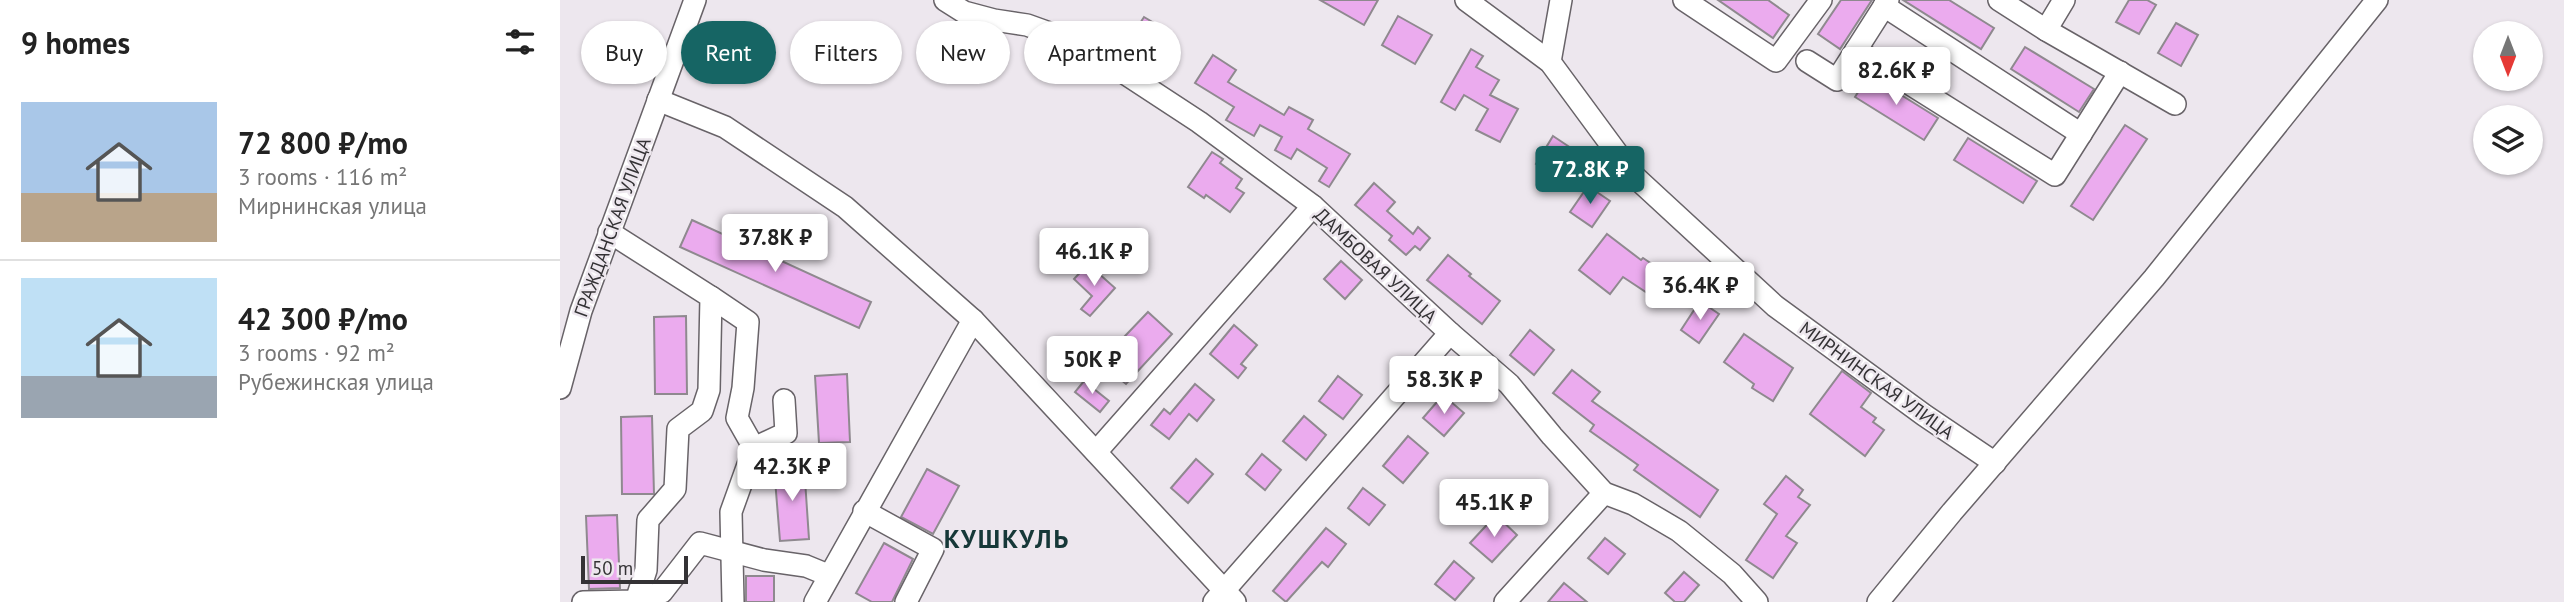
<!DOCTYPE html>
<html lang="en">
<head>
<meta charset="utf-8">
<style>
  body { margin:0; font-family:"PT Sans",sans-serif; background:#f6f6f6; color:#222; height:100vh; display:flex; flex-direction:column; font-size:26px; white-space:nowrap }
  * { box-sizing:border-box; margin:0 }
  p { font-size:23px; color:#767676 }
  .icon { flex:none; width:38px; height:38px; fill:none; stroke:currentColor; stroke-width:2; stroke-linecap:round; stroke-linejoin:round }
  .map { position:relative; flex:1; overflow:hidden }
  .panel { display:flex; flex-direction:column; background:#fff; width:560px }
  .panel>* { flex:none }
  .banner { position:absolute; left:21px; top:21px; width:665px; height:63px; display:flex; gap:14px }
  .needle { width:46px; rotate:180deg }
  .tools { position:absolute; left:1913px; top:21px; display:grid; gap:14px }
  .tools a { display:grid; place-items:center; width:70px; height:70px; border-radius:50%; background:#fff; box-shadow:0 2px 5px #0004; font-size:35px }
  .scale { position:absolute; left:21px; bottom:18px; width:107px; box-sizing:border-box; padding-left:7px; border:4px solid #343235; border-top:0; font-size:19px; line-height:24px; white-space:nowrap; color:#343235; -webkit-text-stroke:5px #ede7ee; paint-order:stroke }
  .price { position:absolute; translate:-50% -60px; padding:0 16px; border-radius:7px; background:#fff; color:#222; font-size:23px; line-height:46px; filter:drop-shadow(0 2px 4px #0008) }
  .price::after { content:''; position:absolute; left:50%; top:42px; width:21px; height:16px; margin-left:-10px; background:inherit; clip-path:polygon(0 0,100% 0,50% 100%) }
  .price.on { background:#166564; color:#fff }
  ul { padding:0; list-style:none }
  li { display:flex; align-items:center; gap:21px; height:175px; padding:0 21px }
  li+li { border-top:2px solid #e0e0e0 }
  li span { display:grid; place-items:center; flex:none; width:196px; height:140px; border-radius:0px; color:#555 }
  li>.icon { margin-inline-start:auto }
  span .icon { width:84px; height:84px; fill:#fffc; stroke-width:1 }
  li b { font-size:30px }
  h2 { display:flex; justify-content:space-between; align-items:center; height:84px; padding:0 21px; font-size:30px }
  .tag { padding:0 24px; border-radius:32px; background:#fff; box-shadow:0 2px 5px #0004; font-size:24px; line-height:63px }
  .tag.on { background:#166564; color:#fff }
  main { display:flex; flex:1; min-height:0 }
  .map>svg:first-child { display:block }
</style>
</head>
<body>
<main>
<section class="panel">
<h2>9 homes<svg class="icon" aria-label="filters" viewBox="0 0 24 24"><path d="M4 7h16M4 17h16"/><circle cx="9" cy="7" r="2"/><circle cx="15" cy="17" r="2"/></svg></h2>
<ul>
<li><span style="background:linear-gradient(#a9c7e8 65%,#b9a48a 0)"><svg class="icon" aria-label="home" viewBox="0 0 24 24"><path d="M3 11l9-7 9 7M6 9v11h12V9"/></svg></span><div><b>72 800 ₽/mo</b><p>3 rooms · 116 m²</p><p>Мирнинская улица</p></div></li>
<li><span style="background:linear-gradient(#bfe0f5 70%,#9aa5b1 0)"><svg class="icon" aria-label="home" viewBox="0 0 24 24"><path d="M3 11l9-7 9 7M6 9v11h12V9"/></svg></span><div><b>42 300 ₽/mo</b><p>3 rooms · 92 m²</p><p>Рубежинская улица</p></div></li>
</ul>
</section>
<div class="map">
<svg width="2004" height="602" viewBox="0 0 2004 602">
  <rect width="100%" height="100%" fill="#ede7ee"/>
  <!-- building -->
  <g fill="#ebabee" stroke="#8f898f" stroke-width="2">
    <polygon points="760,0 818,0 804,25"/>
    <polygon points="1158,0 1208,0 1229,15 1213,38"/>
    <polygon points="1281,0 1312,0 1280,49 1258,34"/>
    <polygon points="1343,0 1389,0 1434,28 1421,49"/>
    <polygon points="1569,0 1587,0 1596,5 1579,34 1556,22"/>
    <polygon points="838,16 872,35 855,64 822,45"/>
    <polygon points="584,17 606,30 588,59 575,51 579,44 570,39"/>
    <polygon points="1616,23 1638,35 1621,66 1598,53"/>
    <polygon points="1465,47 1534,89 1519,112 1451,69"/>
    <polygon points="911,49 923,56 916,67 939,80 930,95 958,109 940,142 916,130 928,109 904,95 895,110 881,102"/>
    <polygon points="653,55 676,70 668,82 724,115 729,107 753,120 748,129 790,154 769,187 759,181 767,168 737,149 731,159 715,150 722,137 700,125 694,136 666,120 674,107 635,83"/>
    <polygon points="1309,75 1378,118 1364,140 1295,97"/>
    <polygon points="1565,125 1587,139 1533,220 1511,206"/>
    <polygon points="993,136 1020,154 1003,181 976,164"/>
    <polygon points="1408,138 1477,181 1463,203 1394,160"/>
    <polygon points="652,152 663,159 660,163 682,179 676,188 684,193 670,212 646,195 644,198 628,187"/>
    <polygon points="814,183 835,202 827,211 853,234 858,227 870,238 860,250 855,246 846,255 829,240 832,236 795,205"/>
    <polygon points="1028,186 1050,201 1032,227 1010,212"/>
    <polygon points="132,220 311,302 299,328 120,247"/>
    <polygon points="1047,234 1081,260 1083,258 1119,282 1104,304 1063,277 1050,294 1019,270"/>
    <polygon points="888,255 911,274 909,276 940,301 922,324 867,280"/>
    <polygon points="781,261 802,280 785,299 764,279"/>
    <polygon points="528,264 555,288 530,316 521,309 532,296 514,279"/>
    <polygon points="1140,301 1159,314 1139,343 1121,330"/>
    <polygon points="588,312 612,334 566,384 544,366 567,338 565,336"/>
    <polygon points="126,316 127,394 95,394 94,317"/>
    <polygon points="674,325 697,345 681,364 686,368 678,378 650,354"/>
    <polygon points="970,330 994,350 974,375 950,355"/>
    <polygon points="1184,334 1233,368 1213,401 1192,388 1194,384 1164,362"/>
    <polygon points="1012,370 1040,392 1032,401 1158,490 1140,517 1074,470 1078,465 1030,431 1034,425 993,393"/>
    <polygon points="1282,371 1311,393 1301,407 1316,418 1313,422 1324,430 1305,456 1250,414"/>
    <polygon points="287,374 290,442 259,443 255,376"/>
    <polygon points="778,376 802,395 783,419 759,401"/>
    <polygon points="524,381 549,401 540,412 515,392"/>
    <polygon points="635,384 654,400 637,421 629,414 609,439 591,425 604,409 610,414"/>
    <polygon points="883,395 904,413 884,436 863,418"/>
    <polygon points="92,416 94,494 62,494 61,417"/>
    <polygon points="744,416 766,435 746,460 723,441"/>
    <polygon points="848,436 868,453 843,483 823,466"/>
    <polygon points="702,454 721,470 705,490 686,474"/>
    <polygon points="636,459 653,474 628,503 611,488"/>
    <polygon points="244,465 249,539 220,541 214,467"/>
    <polygon points="367,469 399,486 373,534 341,517"/>
    <polygon points="1226,476 1243,490 1238,497 1250,505 1226,536 1237,543 1213,578 1186,560 1217,514 1204,504"/>
    <polygon points="965,481 985,498 970,516 950,499"/>
    <polygon points="803,488 825,505 809,525 788,508"/>
    <polygon points="57,515 60,588 29,589 26,516"/>
    <polygon points="936,515 957,535 932,562 910,543"/>
    <polygon points="766,528 786,544 768,567 762,562 726,602 713,591"/>
    <polygon points="1045,538 1065,554 1048,574 1028,558"/>
    <polygon points="324,543 353,559 332,602 312,602 296,593"/>
    <polygon points="894,561 914,578 895,600 875,584"/>
    <polygon points="1124,572 1139,585 1124,602 1115,602 1105,593"/>
    <rect x="186" y="576" width="28" height="26"/>
    <polygon points="1004,583 1027,602 988,602"/>
  </g>
  <g fill="none" stroke-linecap="round" stroke-linejoin="round">
    <defs>
      <g id="minor">
        <polyline points="385,0 404,12 434,20 467,25 520,44 639,122 753,206 890,333 949,384 992,436 1044,493 1073,504 1119,531 1172,574 1197,602"/>
        <polyline points="906,0 990,62 1074,176 1215,306 1364,415 1435,463"/>
        <polyline points="1124,0 1216,61 1261,0"/>
        <polyline points="1439,0 1486,30 1615,104"/>
        <polyline points="1324,6 1521,134"/>
        <polyline points="1486,30 1504,0"/>
        <polyline points="1296,50 1495,175 1560,72"/>
        <polyline points="1247,61 1277,80 1328,0"/>
        <polyline points="990,62 1001,0"/>
        <polyline points="98,100 165,127 285,207 413,320 675,602"/>
        <polyline points="49,232 151,297 149,390 142,411 118,429 115,489 88,520 86,570 76,601"/>
        <polyline points="151,297 188,322 183,388 177,418 194,448 171,512 173,602"/>
        <polyline points="0,388 21,311 135,0"/>
        <polyline points="194,448 226,433 224,400"/>
        <polyline points="536,452 753,206"/>
        <polyline points="304,511 373,549 346,602"/>
        <polyline points="23,602 76,601 102,592 140,543 204,560 246,566 268,575"/>
        <polyline points="255,602 413,320"/>
        <polyline points="654,602 890,333"/>
        <polyline points="945,602 1044,493"/>
        <polyline points="1318,602 1392,512 1594,278 1817,0"/>
      </g>
    </defs>
    <!-- minor casing -->
    <use href="#minor" stroke="#686368" stroke-width="24"/>
    <!-- minor -->
    <use href="#minor" stroke="#fff" stroke-width="21"/>
  </g>
  <g text-anchor="middle" dominant-baseline="central" stroke-width="5" stroke-linejoin="round" paint-order="stroke">
    <!-- street labels -->
    <g font-size="19" fill="#343235" stroke="#ede7ee">
      <text transform="translate(52 227) rotate(-70)">ГРАЖДАНСКАЯ УЛИЦА</text>
      <text transform="translate(816 265) rotate(43)">ДАМБОВАЯ УЛИЦА</text>
      <text transform="translate(1317 380) rotate(36)">МИРНИНСКАЯ УЛИЦА</text>
    </g>
    <!-- district labels -->
    <g font-size="26" font-weight="bold" letter-spacing="2" fill="#163838" stroke="#ede7ee">
      <text x="447" y="538">КУШКУЛЬ</text>
    </g>
  </g>
</svg>
<div class="tools">
<a><svg class="needle" viewBox="-14 -14 28 28"><path d="M0-13l5 13h-10z" fill="#e53935"/><path d="M0 13l5-13h-10z" fill="#767676"/></svg></a>
<a><svg class="icon" aria-label="layers" viewBox="0 0 24 24"><path d="M12 4l9 5-9 5-9-5zM3 14l9 5 9-5"/></svg></a>
</div>
<div class="scale">50 m</div>
<b class="price" style="left:1336px;top:107px">82.6K ₽</b>
<b class="price on" style="left:1030px;top:206px">72.8K ₽</b>
<b class="price" style="left:215px;top:274px">37.8K ₽</b>
<b class="price" style="left:534px;top:288px">46.1K ₽</b>
<b class="price" style="left:1140px;top:322px">36.4K ₽</b>
<b class="price" style="left:532px;top:396px">50K ₽</b>
<b class="price" style="left:884px;top:416px">58.3K ₽</b>
<b class="price" style="left:232px;top:503px">42.3K ₽</b>
<b class="price" style="left:934px;top:539px">45.1K ₽</b>
<div class="banner">
<a class="tag">Buy</a>
<a class="tag on">Rent</a>
<a class="tag">Filters</a>
<a class="tag">New</a>
<a class="tag">Apartment</a>
</div>
</div>
</main>
</body>
</html>
